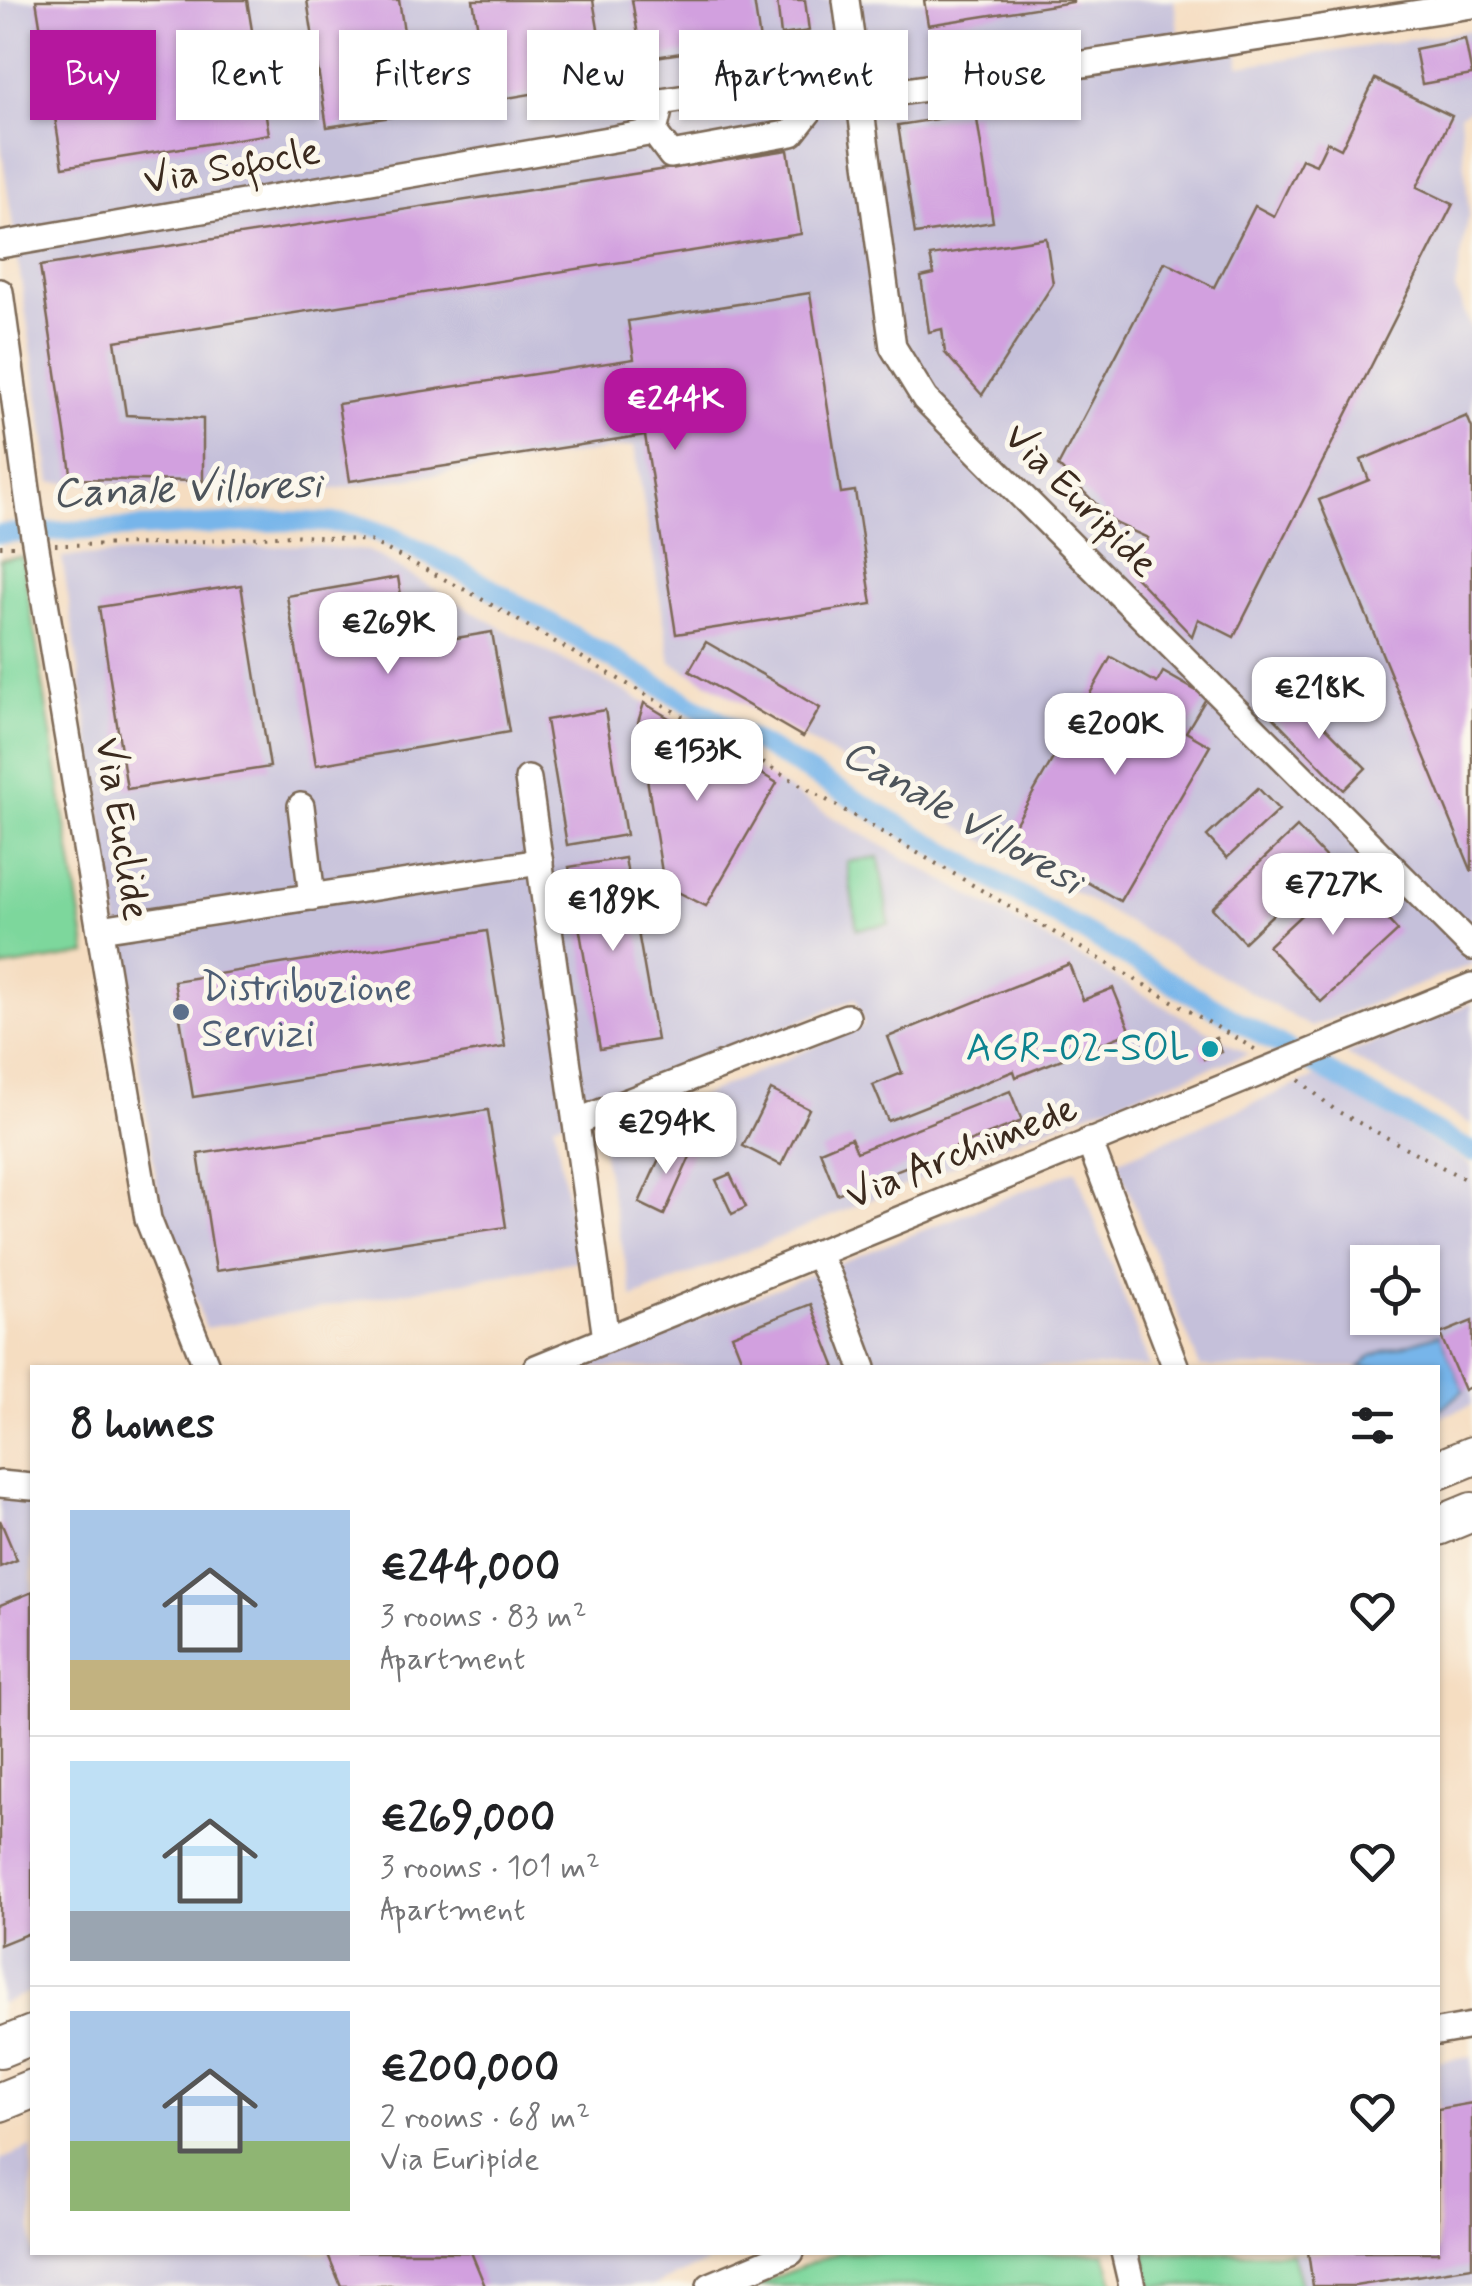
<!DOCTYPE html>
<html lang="en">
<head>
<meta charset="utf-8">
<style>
  body { margin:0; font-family:Mynerve,sans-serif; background:#f2f2f2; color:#202124; height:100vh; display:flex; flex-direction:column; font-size:38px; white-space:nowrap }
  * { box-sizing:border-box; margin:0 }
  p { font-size:32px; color:#757577 }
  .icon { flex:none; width:55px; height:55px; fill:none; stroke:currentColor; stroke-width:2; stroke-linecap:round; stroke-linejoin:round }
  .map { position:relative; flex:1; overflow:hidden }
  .sheet { position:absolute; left:30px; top:1365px; width:1410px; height:890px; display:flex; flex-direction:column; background:#fff; border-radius:0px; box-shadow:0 2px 8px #0004 }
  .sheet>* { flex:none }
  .top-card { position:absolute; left:30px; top:30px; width:1412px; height:90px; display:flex; gap:20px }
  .fabs { position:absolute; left:1350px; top:1245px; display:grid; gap:20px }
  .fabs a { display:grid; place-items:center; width:90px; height:90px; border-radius:0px; background:#fff; box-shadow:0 2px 8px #0004; font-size:50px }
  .price { position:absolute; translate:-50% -85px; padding:0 22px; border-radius:20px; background:#fff; color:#222; font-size:32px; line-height:65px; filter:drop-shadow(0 2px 5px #0008) }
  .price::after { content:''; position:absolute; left:50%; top:60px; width:30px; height:22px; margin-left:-15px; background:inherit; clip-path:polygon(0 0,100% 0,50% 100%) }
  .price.selected { background:#b5179e; color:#fff }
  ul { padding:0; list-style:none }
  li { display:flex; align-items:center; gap:30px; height:250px; padding:0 40px }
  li+li { border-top:2px solid #e0e0e0 }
  li span { display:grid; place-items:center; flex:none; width:280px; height:200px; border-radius:0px; color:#555 }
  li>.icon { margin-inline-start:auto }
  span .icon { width:120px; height:120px; fill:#fffc; stroke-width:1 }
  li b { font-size:42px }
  h2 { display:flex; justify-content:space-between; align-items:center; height:120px; padding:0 40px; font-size:42px }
  .pill { padding:0 35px; border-radius:0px; background:#fff; box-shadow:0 2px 8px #0004; font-size:35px; line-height:90px }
  .pill.selected { background:#b5179e; color:#fff }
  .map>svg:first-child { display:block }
</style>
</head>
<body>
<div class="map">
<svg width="1472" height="2286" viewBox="0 0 1472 2286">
  <rect width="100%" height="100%" fill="#fbf7ec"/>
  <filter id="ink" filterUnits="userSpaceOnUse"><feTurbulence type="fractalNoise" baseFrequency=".01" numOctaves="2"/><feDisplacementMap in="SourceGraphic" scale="20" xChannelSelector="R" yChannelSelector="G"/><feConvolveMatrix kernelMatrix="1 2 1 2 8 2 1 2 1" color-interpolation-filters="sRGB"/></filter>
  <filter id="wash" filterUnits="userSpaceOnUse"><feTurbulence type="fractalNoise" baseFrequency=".0048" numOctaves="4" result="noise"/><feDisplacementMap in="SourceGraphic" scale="40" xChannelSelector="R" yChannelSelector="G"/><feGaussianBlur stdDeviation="2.25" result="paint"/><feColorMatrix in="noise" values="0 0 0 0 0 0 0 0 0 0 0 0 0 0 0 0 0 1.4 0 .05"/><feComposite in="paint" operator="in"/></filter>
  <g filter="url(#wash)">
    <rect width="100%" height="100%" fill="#f5ddc1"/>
    <!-- industrial -->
    <g fill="#c5c0da" fill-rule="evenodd">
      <polygon points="0,0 1174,0 1179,37 1238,29 1239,66 1472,30 1472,108 1460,114 1469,214 1455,289 1472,330 1472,964 1311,1027 671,662 634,446 321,491 51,482 0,139"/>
      <polygon points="304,545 369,551 514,635 630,694 834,818 1248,1054 1042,1129 633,1298 600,1140 864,1025 856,998 554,1124 578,1261 206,1328 161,1210 62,557"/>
      <polygon points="1472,1003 1472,1125 1346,1054"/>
      <path d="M1317 1076 1472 1166V1405L1438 1418V1368L1200 1367 1117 1161ZM1368 1262H1422V1318H1368Z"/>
      <polygon points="1076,1170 1150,1367 574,1368"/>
      <polygon points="0,1498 32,1501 32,1991 0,2004"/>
      <polygon points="1472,2056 1472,2286 1146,2286 1137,2253 1438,2252 1438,2062"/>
      <polygon points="32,2147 32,2252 704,2252 708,2262 653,2286 0,2286 0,2160"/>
    </g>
    <!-- green -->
    <g fill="#7dd79c" stroke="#5c805d" stroke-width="2.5">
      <polygon points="22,557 87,954 0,968 0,559"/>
      <polygon points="879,857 889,924 857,929 847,862"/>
      <polygon points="839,2252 1105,2253 1115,2286 754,2286"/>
      <polygon points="1144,2253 1292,2253 1301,2286 1152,2286"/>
    </g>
    <!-- water -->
    <polygon fill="#77b5ea" stroke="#597084" stroke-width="2.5" points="1440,1334 1464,1390 1447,1405 1438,1409 1438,1368 1359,1368 1371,1356 1384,1351"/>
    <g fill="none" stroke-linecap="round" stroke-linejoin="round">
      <!-- canal -->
      <polyline stroke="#77b5ea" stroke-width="20" points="0,534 288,521 356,524 390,536 459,570 1276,1043 1472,1152"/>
    </g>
    <g id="blocks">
      <!-- building -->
      <g fill="#d2a0df">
        <polygon points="36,0 247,0 269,134 63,167"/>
        <polygon points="307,0 399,0 417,113 327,127"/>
        <polygon points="473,0 593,0 607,81 490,101"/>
        <polygon points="632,0 754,0 760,41 642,59"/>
        <polygon points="777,0 805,0 809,31 781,35"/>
        <polygon points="924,0 1073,0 1073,2 928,25"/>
        <polygon points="1465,39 1472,75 1422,84 1415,49"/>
        <polygon points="1375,79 1452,116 1417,187 1453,204 1234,637 1198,619 1192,636 1130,571 1148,538 1115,523 1058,466 1165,262 1214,287 1255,206 1274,216 1302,159 1316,165 1327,142 1341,149"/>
        <polygon points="976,113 993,222 915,234 898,125"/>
        <polygon points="788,150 801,234 115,341 126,415 203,419 203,481 72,479 40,266"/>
        <polygon points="1046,238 1053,284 982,395 945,353 942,329 929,332 921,277 934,274 930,256"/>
        <polygon points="810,293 841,493 855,491 872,604 676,634 645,435 350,481 338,404 634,359 628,321"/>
        <polygon points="1467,416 1472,428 1472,872 1319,500 1369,480 1361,460"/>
        <polygon points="398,577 409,646 492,632 509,732 316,765 287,596"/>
        <polygon points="241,585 270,767 127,789 99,607"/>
        <polygon points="706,642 820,708 803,737 689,671"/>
        <polygon points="1111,657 1157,683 1163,672 1207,697 1186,732 1210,746 1120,901 1008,837"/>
        <polygon points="1293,694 1366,768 1344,790 1271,715"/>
        <polygon points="644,703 777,783 706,906 664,885 638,722"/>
        <polygon points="605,710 626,835 567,845 546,720"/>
        <polygon points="1258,788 1279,810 1227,858 1207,836"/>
        <polygon points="1297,827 1329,861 1244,942 1212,908"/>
        <polygon points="625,858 657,1040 600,1049 569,867"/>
        <polygon points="1345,874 1398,931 1321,1002 1268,946"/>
        <polygon points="487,931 505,1047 193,1097 174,981"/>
        <polygon points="1069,964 1083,1000 1113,988 1131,1032 1016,1077 1014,1071 888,1121 873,1085 902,1073 888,1037"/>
        <polygon points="1216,1038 1221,1052 1204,1059 1198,1045"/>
        <polygon points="771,1090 809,1109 781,1165 743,1146"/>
        <polygon points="1010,1091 1022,1121 837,1194 820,1151 851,1138 857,1152"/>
        <polygon points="488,1110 506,1227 216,1271 198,1154"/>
        <polygon points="668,1139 693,1150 664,1215 639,1203"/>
        <polygon points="730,1174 746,1207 732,1214 716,1180"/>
        <polygon points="811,1304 836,1368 745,1368 732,1335"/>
        <polygon points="1472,1321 1472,1386 1464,1390 1440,1334"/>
        <polygon points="0,1520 17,1560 0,1567"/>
        <polygon points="32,1592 32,1932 0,1945 0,1605"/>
        <polygon points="1472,2103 1472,2267 1355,2286 1313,2286 1308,2252 1438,2252 1438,2109"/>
        <polygon points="327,2252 471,2252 485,2286 341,2286"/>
      </g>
    </g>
  </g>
  <g filter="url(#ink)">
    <use href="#blocks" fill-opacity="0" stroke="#7c6957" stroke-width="2.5"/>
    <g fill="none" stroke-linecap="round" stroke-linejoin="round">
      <defs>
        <g id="minor">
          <polyline points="846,0 893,347 925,399 1472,947"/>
          <polyline points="814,105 792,133 671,155 654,132 661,102 786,82 814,105 1472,5"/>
          <polyline points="0,245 654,132"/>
          <polyline points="0,292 30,512 148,1219 207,1368"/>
          <polyline points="528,779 606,1339"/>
          <polyline points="301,806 312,897"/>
          <polyline points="100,929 540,862"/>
          <polyline points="576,1122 847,1017"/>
          <polyline points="1089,1141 1176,1368"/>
          <polyline points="816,1253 829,1277 863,1368"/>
          <polyline points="536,1368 1472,986"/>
          <polyline points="0,1484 32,1487"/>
          <polyline points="1438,2032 1472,2026"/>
          <polyline points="1124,2252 1132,2286"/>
          <polyline points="710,2286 791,2252"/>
        </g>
        <g id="highway">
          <polyline points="1438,1470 1472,1456"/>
          <polyline points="1438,1526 1472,1512"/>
          <polyline points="0,2048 32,2035"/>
          <polyline points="0,2102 32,2089"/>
        </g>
      </defs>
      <!-- minor casing -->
      <use href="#minor" stroke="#7c6957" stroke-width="30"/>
      <!-- highway casing -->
      <use href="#highway" stroke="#7c6957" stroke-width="42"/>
      <!-- path -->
      <g stroke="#7c6957" stroke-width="4" stroke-dasharray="2.5 8" stroke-linecap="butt">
        <polyline points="55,545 165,544 291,535 370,541 471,593 1258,1051"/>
        <polyline points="0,546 15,546"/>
        <polyline points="1299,1080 1335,1110 1472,1183"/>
      </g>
      <!-- minor -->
      <use href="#minor" stroke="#fff" stroke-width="25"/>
      <!-- highway -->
      <use href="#highway" stroke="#fff" stroke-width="38"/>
    </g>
  </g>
  <!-- markers -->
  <circle fill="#5c6f8a" stroke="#fbf7ec" stroke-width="4" cx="181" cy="1012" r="10"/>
  <circle fill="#0f9aa8" stroke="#fbf7ec" stroke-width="4" cx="1210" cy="1049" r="10"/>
  <g text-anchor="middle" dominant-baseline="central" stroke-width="10" stroke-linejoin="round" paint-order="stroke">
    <!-- street labels -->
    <g font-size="40" fill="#3b2a1e" stroke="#fbf7ec">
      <text transform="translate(232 167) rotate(-10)">Via Sofocle</text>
      <text transform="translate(1080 501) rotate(45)">Via Euripide</text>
      <text transform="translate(121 829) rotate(81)">Via Euclide</text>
      <text transform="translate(962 1153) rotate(-22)">Via Archimede</text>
    </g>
    <!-- service labels -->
    <g font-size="40" fill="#4e5e75" stroke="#fbf7ec" text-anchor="start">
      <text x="201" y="989">Distribuzione<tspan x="201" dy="46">Servizi</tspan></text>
    </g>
    <!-- culture labels -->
    <g font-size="40" fill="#0d838f" stroke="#fbf7ec" text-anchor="end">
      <text x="1190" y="1049">AGR-02-SOL</text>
    </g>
    <!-- water labels -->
    <g font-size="42" font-style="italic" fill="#4d545b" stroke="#fbf7ec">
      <text transform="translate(187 490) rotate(-2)">Canale Villoresi</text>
      <text transform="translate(962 818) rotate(30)">Canale Villoresi</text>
    </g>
  </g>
</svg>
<div class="fabs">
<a><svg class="icon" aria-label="locate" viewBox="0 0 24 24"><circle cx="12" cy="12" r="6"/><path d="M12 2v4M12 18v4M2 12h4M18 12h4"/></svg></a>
</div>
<b class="price selected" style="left:675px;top:453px">€244K</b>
<b class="price" style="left:388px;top:677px">€269K</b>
<b class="price" style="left:1319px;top:742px">€218K</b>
<b class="price" style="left:1115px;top:778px">€200K</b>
<b class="price" style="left:697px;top:804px">€153K</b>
<b class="price" style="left:1333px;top:938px">€727K</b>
<b class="price" style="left:613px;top:954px">€189K</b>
<b class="price" style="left:666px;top:1177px">€294K</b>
<div class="top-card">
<a class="pill selected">Buy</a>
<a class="pill">Rent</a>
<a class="pill">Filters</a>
<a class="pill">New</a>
<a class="pill">Apartment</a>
<a class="pill">House</a>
</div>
<section class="sheet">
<h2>8 homes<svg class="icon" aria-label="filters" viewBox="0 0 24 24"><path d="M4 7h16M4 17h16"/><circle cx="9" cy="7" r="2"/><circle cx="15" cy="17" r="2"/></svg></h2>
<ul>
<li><span style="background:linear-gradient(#a9c7e8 75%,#c2b280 0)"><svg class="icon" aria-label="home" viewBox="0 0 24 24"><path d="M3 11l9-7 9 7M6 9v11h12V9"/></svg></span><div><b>€244,000</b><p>3 rooms · 83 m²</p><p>Apartment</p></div><svg class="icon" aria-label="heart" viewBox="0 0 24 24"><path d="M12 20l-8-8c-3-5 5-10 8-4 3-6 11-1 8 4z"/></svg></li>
<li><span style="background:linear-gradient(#bfe0f5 75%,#9aa5b1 0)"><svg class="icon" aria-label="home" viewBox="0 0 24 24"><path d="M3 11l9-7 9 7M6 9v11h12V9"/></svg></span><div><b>€269,000</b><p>3 rooms · 101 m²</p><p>Apartment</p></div><svg class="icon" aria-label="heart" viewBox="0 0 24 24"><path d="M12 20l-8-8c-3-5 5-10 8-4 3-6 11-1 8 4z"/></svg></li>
<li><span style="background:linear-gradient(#a9c7e8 65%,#8fb573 0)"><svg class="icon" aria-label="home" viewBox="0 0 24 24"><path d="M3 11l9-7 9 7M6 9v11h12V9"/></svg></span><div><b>€200,000</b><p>2 rooms · 68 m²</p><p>Via Euripide</p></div><svg class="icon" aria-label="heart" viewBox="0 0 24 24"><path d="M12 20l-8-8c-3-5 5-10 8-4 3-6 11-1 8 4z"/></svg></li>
</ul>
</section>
</div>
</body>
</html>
